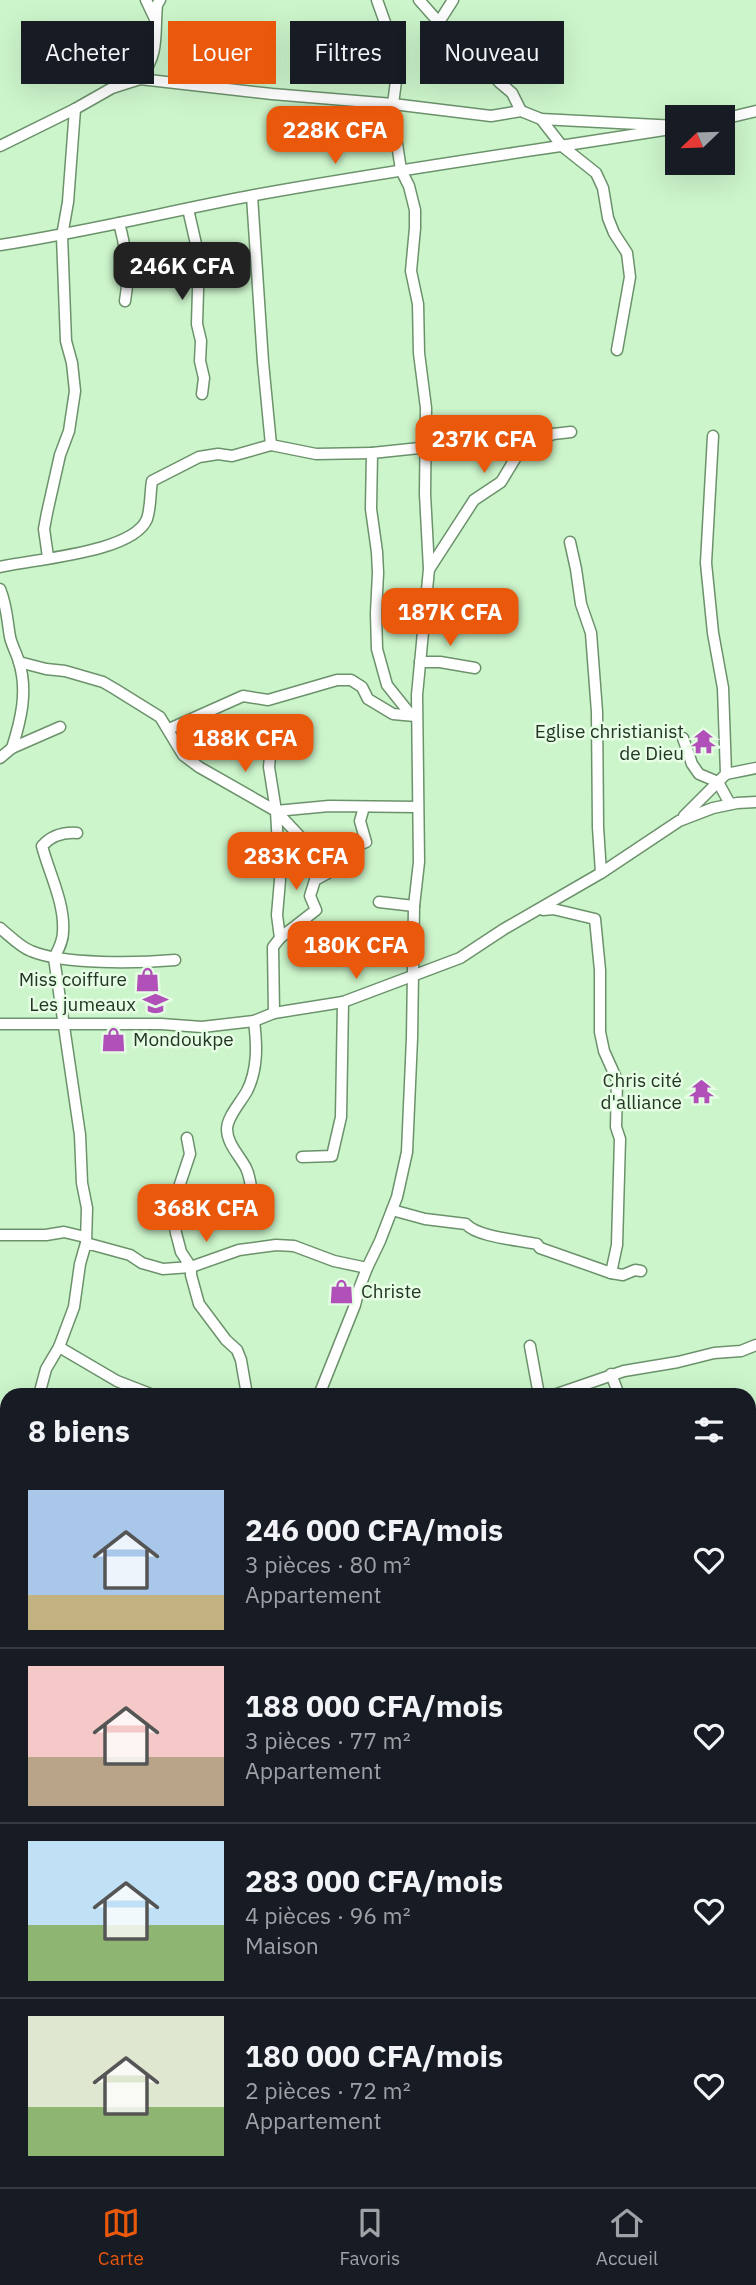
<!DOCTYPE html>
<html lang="fr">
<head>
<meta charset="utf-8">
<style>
  body { margin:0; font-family:"IBM Plex Sans",sans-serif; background:#242831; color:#f1f3f6; height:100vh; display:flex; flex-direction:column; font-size:26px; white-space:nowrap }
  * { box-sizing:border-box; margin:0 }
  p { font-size:23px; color:#9ea1a6 }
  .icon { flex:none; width:38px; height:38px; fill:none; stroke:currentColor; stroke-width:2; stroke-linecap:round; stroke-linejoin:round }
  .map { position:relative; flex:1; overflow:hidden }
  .drawer { position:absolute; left:0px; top:1388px; width:756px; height:800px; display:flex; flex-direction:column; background:#171b24; border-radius:21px 21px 0 0; box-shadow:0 7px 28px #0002 }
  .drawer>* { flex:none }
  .banner { position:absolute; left:21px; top:21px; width:714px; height:63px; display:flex; gap:14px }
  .needle { width:46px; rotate:247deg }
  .fabs { position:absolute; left:665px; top:105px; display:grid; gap:14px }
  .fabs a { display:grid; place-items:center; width:70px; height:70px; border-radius:0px; background:#171b24; box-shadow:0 7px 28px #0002; font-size:35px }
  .price { position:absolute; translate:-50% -60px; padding:0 16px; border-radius:14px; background:#ea580c; color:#fff; font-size:23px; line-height:46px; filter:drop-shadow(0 2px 4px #0008) }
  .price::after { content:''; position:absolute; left:50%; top:42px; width:21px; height:16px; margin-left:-10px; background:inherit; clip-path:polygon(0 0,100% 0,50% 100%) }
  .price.active { background:#222; color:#fff }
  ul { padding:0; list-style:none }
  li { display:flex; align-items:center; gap:21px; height:175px; padding:0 28px }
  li+li { border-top:2px solid #363941 }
  li span { display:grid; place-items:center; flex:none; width:196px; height:140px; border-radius:0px; color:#555 }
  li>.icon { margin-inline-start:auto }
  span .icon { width:84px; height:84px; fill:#fffc; stroke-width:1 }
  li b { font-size:30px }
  h2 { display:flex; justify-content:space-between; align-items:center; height:84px; padding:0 28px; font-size:30px }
  .pill { padding:0 24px; border-radius:0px; background:#171b24; box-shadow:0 7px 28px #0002; font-size:24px; line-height:63px }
  .pill.active { background:#ea580c; color:#fff }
  .tabs { display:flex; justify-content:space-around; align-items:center; height:98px; border-top:2px solid #363941; background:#171b24; font-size:19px; color:#9ea1a6 }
  .tabs a { display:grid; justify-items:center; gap:4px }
  .tabs .active { color:#ea580c }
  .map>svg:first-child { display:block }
</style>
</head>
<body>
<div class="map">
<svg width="756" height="2187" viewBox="0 0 756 2187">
  <rect width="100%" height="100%" fill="#ccf5cb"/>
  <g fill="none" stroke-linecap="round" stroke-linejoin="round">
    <defs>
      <g id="minor">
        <polyline points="146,0 155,19"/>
        <polyline points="419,0 443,27 456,36 469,54 482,63 499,82 512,93 521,111"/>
        <polyline points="439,22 453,0"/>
        <path d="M140 79C160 52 154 36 157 5L160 0"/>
        <polyline points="541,119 562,146 596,173 603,188 608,218 614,233 627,253 630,277 617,350"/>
        <polyline points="723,119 756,111"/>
        <polyline points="0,146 75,109 112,88 140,79 272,94 393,104 491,116 521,111 541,119 677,126"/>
        <polyline points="252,196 263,362 271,445"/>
        <polyline points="188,209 199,257 197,324 201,341 200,361 204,378 202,394"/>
        <path d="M119 223C126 248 130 275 125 301"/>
        <path d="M0 245C86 232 170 211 255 195 393 170 532 151 670 129"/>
        <polyline points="570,542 576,569 581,604 591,633 597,712 598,827 601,873"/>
        <polyline points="48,557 44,529 47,513 60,455 69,431 75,391 72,363 66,341 62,236 68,202 75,109"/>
        <path d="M0 567C33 559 133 553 147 519 151 507 150 493 152 481L199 457 218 454 232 456 271 445 316 454 372 453"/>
        <polyline points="430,568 474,500 501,482 521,449 553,434 571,432"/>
        <path d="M0 589C7 606 7 620 10 637 12 646 17 654 19 662 28 691 21 720 12 748"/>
        <polyline points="19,662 46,669 65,671 103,682 115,689 160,717 183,755 199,767 276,811 280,880 277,915 280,938 273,947 274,1013"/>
        <polyline points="420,662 440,662 475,668"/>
        <polyline points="411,715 387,685 377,649 376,613 378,573 377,552 371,509 372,453 553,434"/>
        <polyline points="273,726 269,767 276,811 329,806 417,807"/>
        <polyline points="169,729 243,696 268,700 337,680 351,680 362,687 368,699 393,714 415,716"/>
        <polyline points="683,738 692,764 699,774 718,782 730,804"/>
        <polyline points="0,758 12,748 60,727"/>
        <polyline points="726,774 756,768"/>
        <polyline points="276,811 306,843 351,848 366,842 360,821 364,807"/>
        <polyline points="684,816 726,774 723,688 713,633 706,563 713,436"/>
        <path d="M77 833C64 832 51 836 42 846 49 873 65 903 63 932 63 942 58 950 54 958L80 1135 82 1183 87 1208 86 1243"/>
        <polyline points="379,902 414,906"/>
        <polyline points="543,910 553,909 595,919 600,970 600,1032 604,1051 617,1080 616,1127 620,1139 617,1245 611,1273"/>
        <path d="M0 928C10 936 20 947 31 951 64 965 138 963 175 960"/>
        <polyline points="280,938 316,910 310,896 315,880 328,873"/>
        <polyline points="0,1024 161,1024 202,1027 254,1021 274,1013 343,1002 460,958 504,929 601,873 679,821 713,808 737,803 756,802"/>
        <polyline points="187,1138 190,1154 172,1208 176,1233 181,1252 191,1267 191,1275 199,1304 226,1340 237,1350 241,1360 247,1395"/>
        <polyline points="302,1157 332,1156 341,1117 343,1002"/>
        <path d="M252 1195C251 1186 250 1176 246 1168 240 1156 227 1144 227 1129 227 1117 241 1102 247 1091 258 1069 257 1045 254 1021"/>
        <path d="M392 1210 425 1219 466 1224C477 1237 519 1240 537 1244L540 1248 611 1273 623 1275 635 1270 641 1271"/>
        <polyline points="0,1235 46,1235 64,1232 85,1237"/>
        <polyline points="530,1346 539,1395"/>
        <polyline points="59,1347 117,1381 153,1395"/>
        <polyline points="611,1374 619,1395"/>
        <polyline points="39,1395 46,1369 59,1347 74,1307 80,1264 86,1243 130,1255 142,1263 163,1269 191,1267 239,1250 276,1245 294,1246 334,1261 367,1268"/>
        <polyline points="319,1395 355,1305 359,1289 367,1268 380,1241 397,1197 407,1152 412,1038 414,906 419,862 417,695 429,569 425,494 426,408 419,353 418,304 411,271 415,228 415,210 409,186 401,170 396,137 393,104 396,81 393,45 377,0"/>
        <polyline points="554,1395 624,1371 678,1362 714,1353 741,1351 756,1345"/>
        <polyline points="0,1454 7,1458"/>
        <polyline points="749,1566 756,1601"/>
        <polyline points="0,1608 7,1588"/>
        <polyline points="0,1631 7,1632"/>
        <polyline points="749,1718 756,1720"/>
        <polyline points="749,1829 756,1820"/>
        <polyline points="749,1894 756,1895"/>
        <polyline points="0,1898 7,1897"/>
        <polyline points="749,1929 756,1923"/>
        <polyline points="749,1980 756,1986"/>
        <polyline points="0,2043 7,2041"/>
        <polyline points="457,2180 458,2187"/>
        <polyline points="557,2180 563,2187"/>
        <polyline points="749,2180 756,2180"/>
        <polyline points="188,2187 190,2180"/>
        <polyline points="281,2187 283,2180"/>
        <polyline points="468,2187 475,2180"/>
      </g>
    </defs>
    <!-- minor casing -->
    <use href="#minor" stroke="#6c926c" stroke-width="13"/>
    <!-- minor -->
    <use href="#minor" stroke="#fff" stroke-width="10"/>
  </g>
  <!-- icons -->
  <defs>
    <symbol id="temple-bare" viewBox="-9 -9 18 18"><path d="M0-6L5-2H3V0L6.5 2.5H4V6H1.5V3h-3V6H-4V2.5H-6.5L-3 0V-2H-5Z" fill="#b050b8" stroke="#e5fee4" stroke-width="2.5" paint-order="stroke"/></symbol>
    <symbol id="shop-bare" viewBox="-9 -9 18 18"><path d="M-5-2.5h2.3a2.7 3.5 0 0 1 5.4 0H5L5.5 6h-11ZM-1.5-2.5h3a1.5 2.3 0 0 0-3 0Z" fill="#b050b8" stroke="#e5fee4" stroke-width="2.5" paint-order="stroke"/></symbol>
    <symbol id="school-bare" viewBox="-9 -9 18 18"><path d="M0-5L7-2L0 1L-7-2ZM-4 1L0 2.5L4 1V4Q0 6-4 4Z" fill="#b050b8" stroke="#e5fee4" stroke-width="2.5" paint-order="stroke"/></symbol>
  </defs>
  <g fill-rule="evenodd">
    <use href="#temple-bare" x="686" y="724" width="35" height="35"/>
    <use href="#shop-bare" x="130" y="962" width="35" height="35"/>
    <use href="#school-bare" x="138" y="986" width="35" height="35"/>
    <use href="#shop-bare" x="96" y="1022" width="35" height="35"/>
    <use href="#temple-bare" x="684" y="1074" width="35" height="35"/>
    <use href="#shop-bare" x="324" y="1274" width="35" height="35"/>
  </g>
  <g text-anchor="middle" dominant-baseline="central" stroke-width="5" stroke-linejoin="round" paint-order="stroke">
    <!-- poi labels -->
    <g font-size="19" fill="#253525" stroke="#e5fee4" text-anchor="end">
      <text x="684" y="731">Eglise christianist<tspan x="684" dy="22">de Dieu</tspan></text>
      <text x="127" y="979">Miss coiffure</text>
      <text x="136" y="1004">Les jumeaux</text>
      <text x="133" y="1039" text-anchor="start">Mondoukpe</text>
      <text x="682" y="1080">Chris cité<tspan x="682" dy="22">d'alliance</tspan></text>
      <text x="361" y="1291" text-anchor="start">Christe</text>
    </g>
  </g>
</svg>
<div class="fabs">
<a><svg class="needle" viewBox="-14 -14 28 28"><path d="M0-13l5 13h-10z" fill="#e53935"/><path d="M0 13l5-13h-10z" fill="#9ea1a6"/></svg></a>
</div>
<b class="price" style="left:335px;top:166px">228K CFA</b>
<b class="price active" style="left:182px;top:302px">246K CFA</b>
<b class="price" style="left:484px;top:475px">237K CFA</b>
<b class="price" style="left:450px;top:648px">187K CFA</b>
<b class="price" style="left:245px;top:774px">188K CFA</b>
<b class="price" style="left:296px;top:892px">283K CFA</b>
<b class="price" style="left:356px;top:981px">180K CFA</b>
<b class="price" style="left:206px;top:1244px">368K CFA</b>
<div class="banner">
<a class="pill">Acheter</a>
<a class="pill active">Louer</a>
<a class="pill">Filtres</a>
<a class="pill">Nouveau</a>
</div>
<section class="drawer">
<h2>8 biens<svg class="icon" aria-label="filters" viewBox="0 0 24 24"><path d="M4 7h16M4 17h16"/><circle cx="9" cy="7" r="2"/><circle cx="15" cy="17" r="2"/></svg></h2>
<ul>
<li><span style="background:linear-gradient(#a9c7e8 75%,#c2b280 0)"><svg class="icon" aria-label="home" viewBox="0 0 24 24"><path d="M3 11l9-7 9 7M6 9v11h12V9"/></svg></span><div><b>246 000 CFA/mois</b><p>3 pièces · 80 m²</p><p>Appartement</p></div><svg class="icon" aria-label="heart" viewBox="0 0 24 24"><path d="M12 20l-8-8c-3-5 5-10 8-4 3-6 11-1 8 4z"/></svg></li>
<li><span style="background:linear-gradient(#f6c9c9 65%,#b9a48a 0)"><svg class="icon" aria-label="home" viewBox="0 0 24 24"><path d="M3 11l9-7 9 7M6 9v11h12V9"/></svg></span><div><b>188 000 CFA/mois</b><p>3 pièces · 77 m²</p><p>Appartement</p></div><svg class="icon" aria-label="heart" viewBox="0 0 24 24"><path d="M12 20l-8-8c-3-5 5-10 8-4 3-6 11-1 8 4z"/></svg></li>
<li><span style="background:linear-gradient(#bfe0f5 60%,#8fb573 0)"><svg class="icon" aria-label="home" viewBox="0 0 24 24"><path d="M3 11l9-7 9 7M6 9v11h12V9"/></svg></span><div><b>283 000 CFA/mois</b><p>4 pièces · 96 m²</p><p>Maison</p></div><svg class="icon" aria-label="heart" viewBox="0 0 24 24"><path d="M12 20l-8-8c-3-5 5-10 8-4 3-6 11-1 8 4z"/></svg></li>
<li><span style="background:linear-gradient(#dfe7d0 65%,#8fb573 0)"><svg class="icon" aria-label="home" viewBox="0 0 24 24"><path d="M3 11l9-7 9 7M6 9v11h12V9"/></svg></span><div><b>180 000 CFA/mois</b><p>2 pièces · 72 m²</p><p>Appartement</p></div><svg class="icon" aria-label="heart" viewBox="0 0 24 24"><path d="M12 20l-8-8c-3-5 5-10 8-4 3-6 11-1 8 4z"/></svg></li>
</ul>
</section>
</div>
<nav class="tabs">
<a class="active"><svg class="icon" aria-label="map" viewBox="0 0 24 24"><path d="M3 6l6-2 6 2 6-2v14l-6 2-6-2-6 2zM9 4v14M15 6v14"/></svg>Carte</a>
<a><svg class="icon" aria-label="saved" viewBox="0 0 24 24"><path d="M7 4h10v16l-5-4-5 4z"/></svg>Favoris</a>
<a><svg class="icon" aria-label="home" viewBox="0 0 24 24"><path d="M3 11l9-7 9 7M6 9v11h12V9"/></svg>Accueil</a>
</nav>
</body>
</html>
